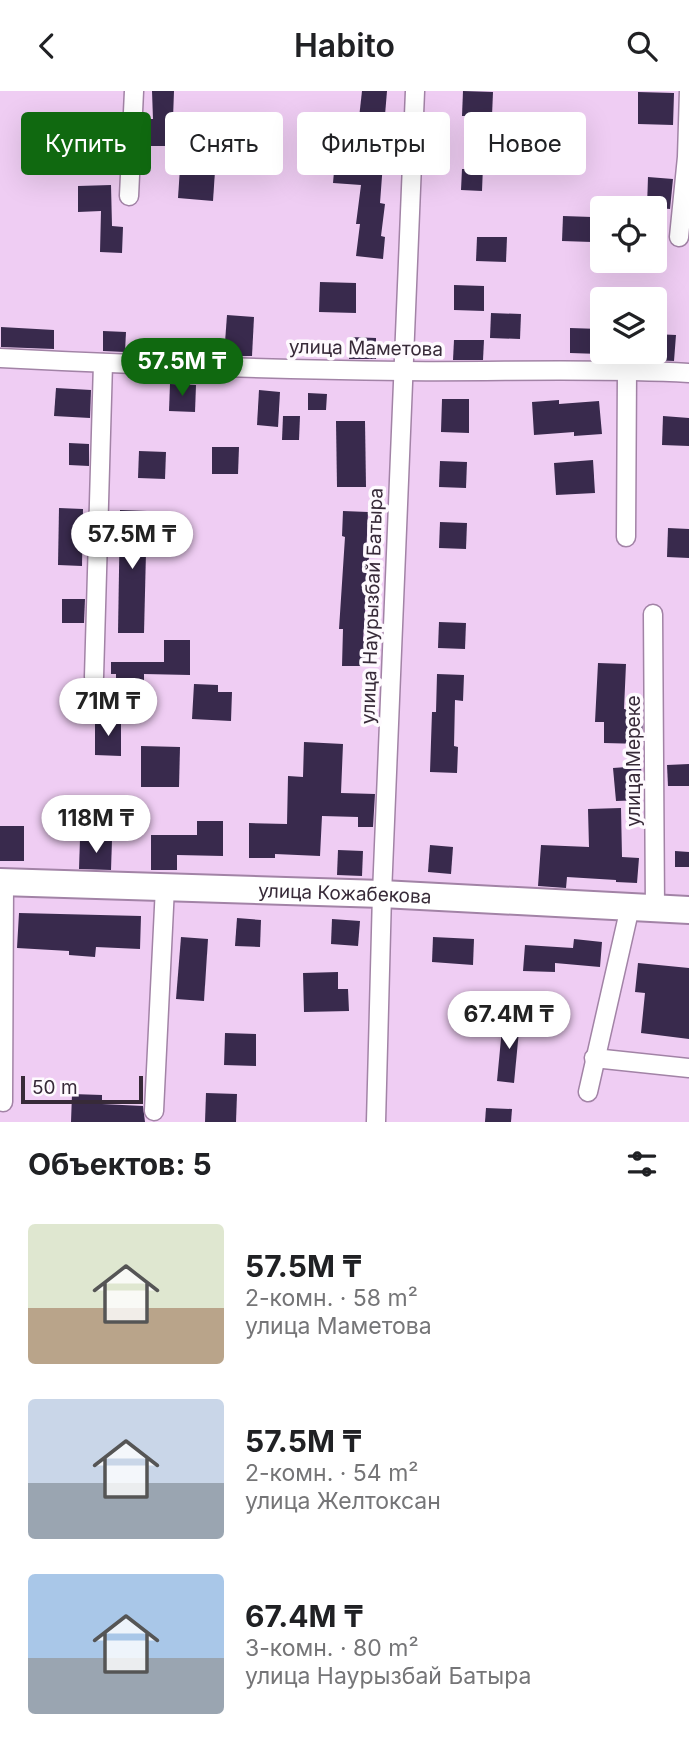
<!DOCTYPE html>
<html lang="ru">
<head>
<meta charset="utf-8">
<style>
  body { margin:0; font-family:Inter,sans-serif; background:#f6f6f6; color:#202124; height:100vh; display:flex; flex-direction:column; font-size:26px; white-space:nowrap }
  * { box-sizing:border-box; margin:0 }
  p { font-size:23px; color:#757577 }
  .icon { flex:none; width:38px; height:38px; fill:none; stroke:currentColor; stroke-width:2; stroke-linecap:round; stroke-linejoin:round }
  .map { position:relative; height:1031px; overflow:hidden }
  .details { display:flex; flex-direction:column; background:#fff; flex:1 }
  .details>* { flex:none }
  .banner { position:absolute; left:21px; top:21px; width:648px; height:63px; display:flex; gap:14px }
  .buttons { position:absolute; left:590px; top:105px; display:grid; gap:14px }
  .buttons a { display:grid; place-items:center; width:77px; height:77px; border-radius:7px; background:#fff; box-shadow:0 7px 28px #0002; font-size:35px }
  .scale { position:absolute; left:21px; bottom:18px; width:122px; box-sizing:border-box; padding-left:7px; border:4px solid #372a38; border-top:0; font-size:19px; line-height:24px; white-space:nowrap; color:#372a38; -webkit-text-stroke:5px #fefafe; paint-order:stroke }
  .price { position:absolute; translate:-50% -60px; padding:0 16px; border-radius:24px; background:#fff; color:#222; font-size:23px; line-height:46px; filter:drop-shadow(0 2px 4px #0008) }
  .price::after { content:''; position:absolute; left:50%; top:42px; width:21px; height:16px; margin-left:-10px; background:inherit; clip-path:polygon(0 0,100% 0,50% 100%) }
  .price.current { background:#106910; color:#fff }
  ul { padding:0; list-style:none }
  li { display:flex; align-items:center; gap:21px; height:175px; padding:0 28px }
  li span { display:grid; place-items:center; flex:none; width:196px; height:140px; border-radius:7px; color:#555 }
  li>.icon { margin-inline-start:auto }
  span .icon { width:84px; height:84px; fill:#fffc; stroke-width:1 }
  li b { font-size:30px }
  h2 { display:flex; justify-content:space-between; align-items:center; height:84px; padding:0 28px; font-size:30px }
  .tag { padding:0 24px; border-radius:7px; background:#fff; box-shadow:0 7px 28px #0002; font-size:24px; line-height:63px }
  .tag.current { background:#106910; color:#fff }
  header { display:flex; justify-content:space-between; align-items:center; height:91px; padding:0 28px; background:#fff; font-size:32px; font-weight:600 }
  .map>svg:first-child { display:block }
</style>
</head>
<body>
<header><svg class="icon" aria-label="back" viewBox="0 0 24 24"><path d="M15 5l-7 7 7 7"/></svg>Habito<svg class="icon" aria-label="search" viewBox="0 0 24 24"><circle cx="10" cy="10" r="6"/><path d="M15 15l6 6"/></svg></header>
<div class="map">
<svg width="689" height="1031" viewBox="0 0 689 1031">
  <rect width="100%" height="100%" fill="#efcdf3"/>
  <!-- building -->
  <g fill="#392a4d">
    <polygon points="152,0 174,0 172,55 149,55 150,28 153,28"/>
    <polygon points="362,0 387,0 383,48 357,45"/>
    <polygon points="463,0 493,1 492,25 462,25"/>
    <polygon points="638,1 674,2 673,34 638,33"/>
    <polygon points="82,37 105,38 105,64 82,64"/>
    <polygon points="483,43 513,44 512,69 482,68"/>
    <polygon points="335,69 383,72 380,112 385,113 381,145 385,146 383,168 356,165 360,133 356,133 361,94 333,92"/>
    <polygon points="466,74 483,75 482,100 461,99 462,78 466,78"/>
    <polygon points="180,77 215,80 213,110 178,107"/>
    <polygon points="648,86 673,88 670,118 647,116"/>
    <polygon points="111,94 112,135 123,136 122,162 100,161 101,120 78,121 78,95"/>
    <polygon points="563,125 592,126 592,151 562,150"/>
    <polygon points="477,146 507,146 506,171 476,170"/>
    <polygon points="320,191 356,192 356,222 319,221"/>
    <polygon points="454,194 484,195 484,220 454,219"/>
    <polygon points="491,222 521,223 520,248 490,247"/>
    <polygon points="227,224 254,226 252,265 224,265"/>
    <polygon points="1,236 54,239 54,258 1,256"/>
    <polygon points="570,237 600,238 600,263 570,262"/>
    <polygon points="103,240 126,241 125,261 103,260"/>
    <polygon points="654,243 676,244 674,270 649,269 650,261 654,261"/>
    <polygon points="350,246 376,247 376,268 349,268"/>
    <polygon points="454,249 484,249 483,269 453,269"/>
    <polygon points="170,293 196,294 195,321 169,320"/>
    <polygon points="56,297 91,299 90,327 54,325"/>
    <polygon points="259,299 280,301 278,336 257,334"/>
    <polygon points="308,302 327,303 326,319 308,319"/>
    <polygon points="442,308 469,308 469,342 441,341"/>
    <polygon points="559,309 559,313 599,310 602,343 574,345 574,341 534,344 532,311"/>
    <polygon points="283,325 300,325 299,349 282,349"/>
    <polygon points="663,325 689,327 689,355 662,354"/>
    <polygon points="336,330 365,330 366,396 337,396"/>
    <polygon points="69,352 89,353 89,375 69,374"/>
    <polygon points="212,356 239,356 238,383 212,383"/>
    <polygon points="139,360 166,361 165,388 138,387"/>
    <polygon points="593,369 595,402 556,404 554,372"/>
    <polygon points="440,370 467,371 466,397 439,396"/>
    <polygon points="59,417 83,418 82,475 58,474"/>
    <polygon points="120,419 147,420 144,542 118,542"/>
    <polygon points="343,420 368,421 366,466 369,466 363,550 368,550 367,575 342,575 343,538 339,538 345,446 342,445"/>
    <polygon points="440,431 467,432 466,458 439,457"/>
    <polygon points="668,437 689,438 689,467 667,466"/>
    <polygon points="62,508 85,508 84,532 62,532"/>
    <polygon points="439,531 466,532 465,558 438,557"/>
    <polygon points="164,549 190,549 190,584 144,583 144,594 116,594 116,583 111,583 111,571 164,571"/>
    <polygon points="598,572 626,573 624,618 642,619 643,653 604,652 604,631 595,631"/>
    <polygon points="437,583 464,584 463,610 455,609 454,655 458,656 457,682 430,681 432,621 436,621"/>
    <polygon points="194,593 218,594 218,601 232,601 231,630 192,628"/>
    <polygon points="95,629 121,630 121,665 95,664"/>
    <polygon points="304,651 343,653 341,702 375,703 373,736 358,736 358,726 322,725 320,765 275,763 275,767 249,767 249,732 287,733 288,685 303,686"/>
    <polygon points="141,655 180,656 179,696 141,696"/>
    <polygon points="689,673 689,695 668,695 667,674"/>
    <polygon points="641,675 643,709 616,710 613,677"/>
    <polygon points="621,717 622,766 639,767 637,792 616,791 616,789 567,786 566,797 538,795 541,754 589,756 588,718"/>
    <polygon points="197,730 223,730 223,765 177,764 177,779 151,779 151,744 197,744"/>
    <rect x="0" y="735" width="24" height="35"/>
    <polygon points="80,748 112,749 111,779 79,778"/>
    <polygon points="430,754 453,756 451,783 428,781"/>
    <polygon points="338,759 363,760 362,785 337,784"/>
    <polygon points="675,760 689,761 689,776 675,776"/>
    <polygon points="19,822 141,825 140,858 96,856 95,866 69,864 69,860 17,857"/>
    <polygon points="237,827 261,829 260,856 235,855"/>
    <polygon points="332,828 360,830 358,855 331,853"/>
    <polygon points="181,846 208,848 204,910 176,908"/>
    <polygon points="433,846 474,848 473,874 432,871"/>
    <polygon points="574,848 602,851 600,876 555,872 555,881 523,880 525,854 573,857"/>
    <polygon points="638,872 689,877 689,948 641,942 645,902 635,901"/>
    <polygon points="338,881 338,898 348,898 349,920 304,921 303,882"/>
    <polygon points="503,927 520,929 514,992 497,990"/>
    <polygon points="225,942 256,943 256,975 224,974"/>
    <polygon points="206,1002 237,1003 236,1031 205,1031"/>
    <polygon points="72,1003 102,1004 102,1013 143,1015 145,1031 71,1031"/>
    <polygon points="486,1017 512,1018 511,1031 485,1031"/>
  </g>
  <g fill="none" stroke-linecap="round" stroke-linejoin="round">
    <defs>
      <g id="street">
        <polyline points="129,105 134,0"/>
        <polyline points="679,146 687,66 689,0"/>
        <path d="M0 267C134 274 269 278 403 280 498 281 594 277 689 282"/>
        <polyline points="626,446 627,279"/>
        <polyline points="653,523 655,817"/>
        <polyline points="94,586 103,272"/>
        <polyline points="594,967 689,977"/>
        <polyline points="588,1001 630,816"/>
        <polyline points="3,1011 4,791"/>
        <polyline points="154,1020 165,796"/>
        <polyline points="376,1031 382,803 415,0"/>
      </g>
      <g id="secondary">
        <path id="s1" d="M0 791 382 803 689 819"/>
      </g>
    </defs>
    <!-- street casing -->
    <use href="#street" stroke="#a283a6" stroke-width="21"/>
    <!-- secondary casing -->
    <use href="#secondary" stroke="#a283a6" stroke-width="30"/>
    <!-- street -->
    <use href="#street" stroke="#fff" stroke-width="18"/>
    <!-- secondary -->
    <use href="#secondary" stroke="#fff" stroke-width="26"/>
  </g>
  <g text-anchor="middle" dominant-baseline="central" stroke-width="7" stroke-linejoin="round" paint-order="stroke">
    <!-- street labels -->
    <g font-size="19" fill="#372a38" stroke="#fefafe">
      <text transform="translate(366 257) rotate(1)">улица Маметова</text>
      <text transform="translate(372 515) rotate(-88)">улица Наурызбай Батыра</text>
      <text transform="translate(633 670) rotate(-90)">улица Мереке</text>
      <text stroke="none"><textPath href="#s1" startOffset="345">улица Кожабекова</textPath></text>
    </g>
  </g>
</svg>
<div class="buttons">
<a><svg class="icon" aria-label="locate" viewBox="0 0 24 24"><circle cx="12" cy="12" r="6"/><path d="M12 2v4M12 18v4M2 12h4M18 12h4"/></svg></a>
<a><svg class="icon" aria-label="layers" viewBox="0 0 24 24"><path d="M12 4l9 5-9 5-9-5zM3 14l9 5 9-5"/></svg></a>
</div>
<div class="scale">50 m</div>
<b class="price current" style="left:182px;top:307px">57.5M ₸</b>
<b class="price" style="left:132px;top:480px">57.5M ₸</b>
<b class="price" style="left:108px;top:647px">71M ₸</b>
<b class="price" style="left:96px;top:764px">118M ₸</b>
<b class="price" style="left:509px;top:960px">67.4M ₸</b>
<div class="banner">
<a class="tag current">Купить</a>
<a class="tag">Снять</a>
<a class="tag">Фильтры</a>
<a class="tag">Новое</a>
</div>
</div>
<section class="details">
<h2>Объектов: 5<svg class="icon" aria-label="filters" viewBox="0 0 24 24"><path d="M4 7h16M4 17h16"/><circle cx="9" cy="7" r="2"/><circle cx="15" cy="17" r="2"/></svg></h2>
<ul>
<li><span style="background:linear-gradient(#dfe7d0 60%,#b9a48a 0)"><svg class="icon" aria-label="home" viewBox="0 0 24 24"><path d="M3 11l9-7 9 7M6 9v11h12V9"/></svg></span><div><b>57.5M ₸</b><p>2-комн. · 58 m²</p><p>улица Маметова</p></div></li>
<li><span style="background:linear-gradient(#c9d6e8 60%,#9aa5b1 0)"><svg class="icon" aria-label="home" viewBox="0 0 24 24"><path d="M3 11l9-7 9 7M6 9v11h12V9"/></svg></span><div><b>57.5M ₸</b><p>2-комн. · 54 m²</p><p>улица Желтоксан</p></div></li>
<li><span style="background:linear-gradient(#a9c7e8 60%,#9aa5b1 0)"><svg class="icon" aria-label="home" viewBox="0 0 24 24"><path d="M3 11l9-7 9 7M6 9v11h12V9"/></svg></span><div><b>67.4M ₸</b><p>3-комн. · 80 m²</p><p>улица Наурызбай Батыра</p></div></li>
</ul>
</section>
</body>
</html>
